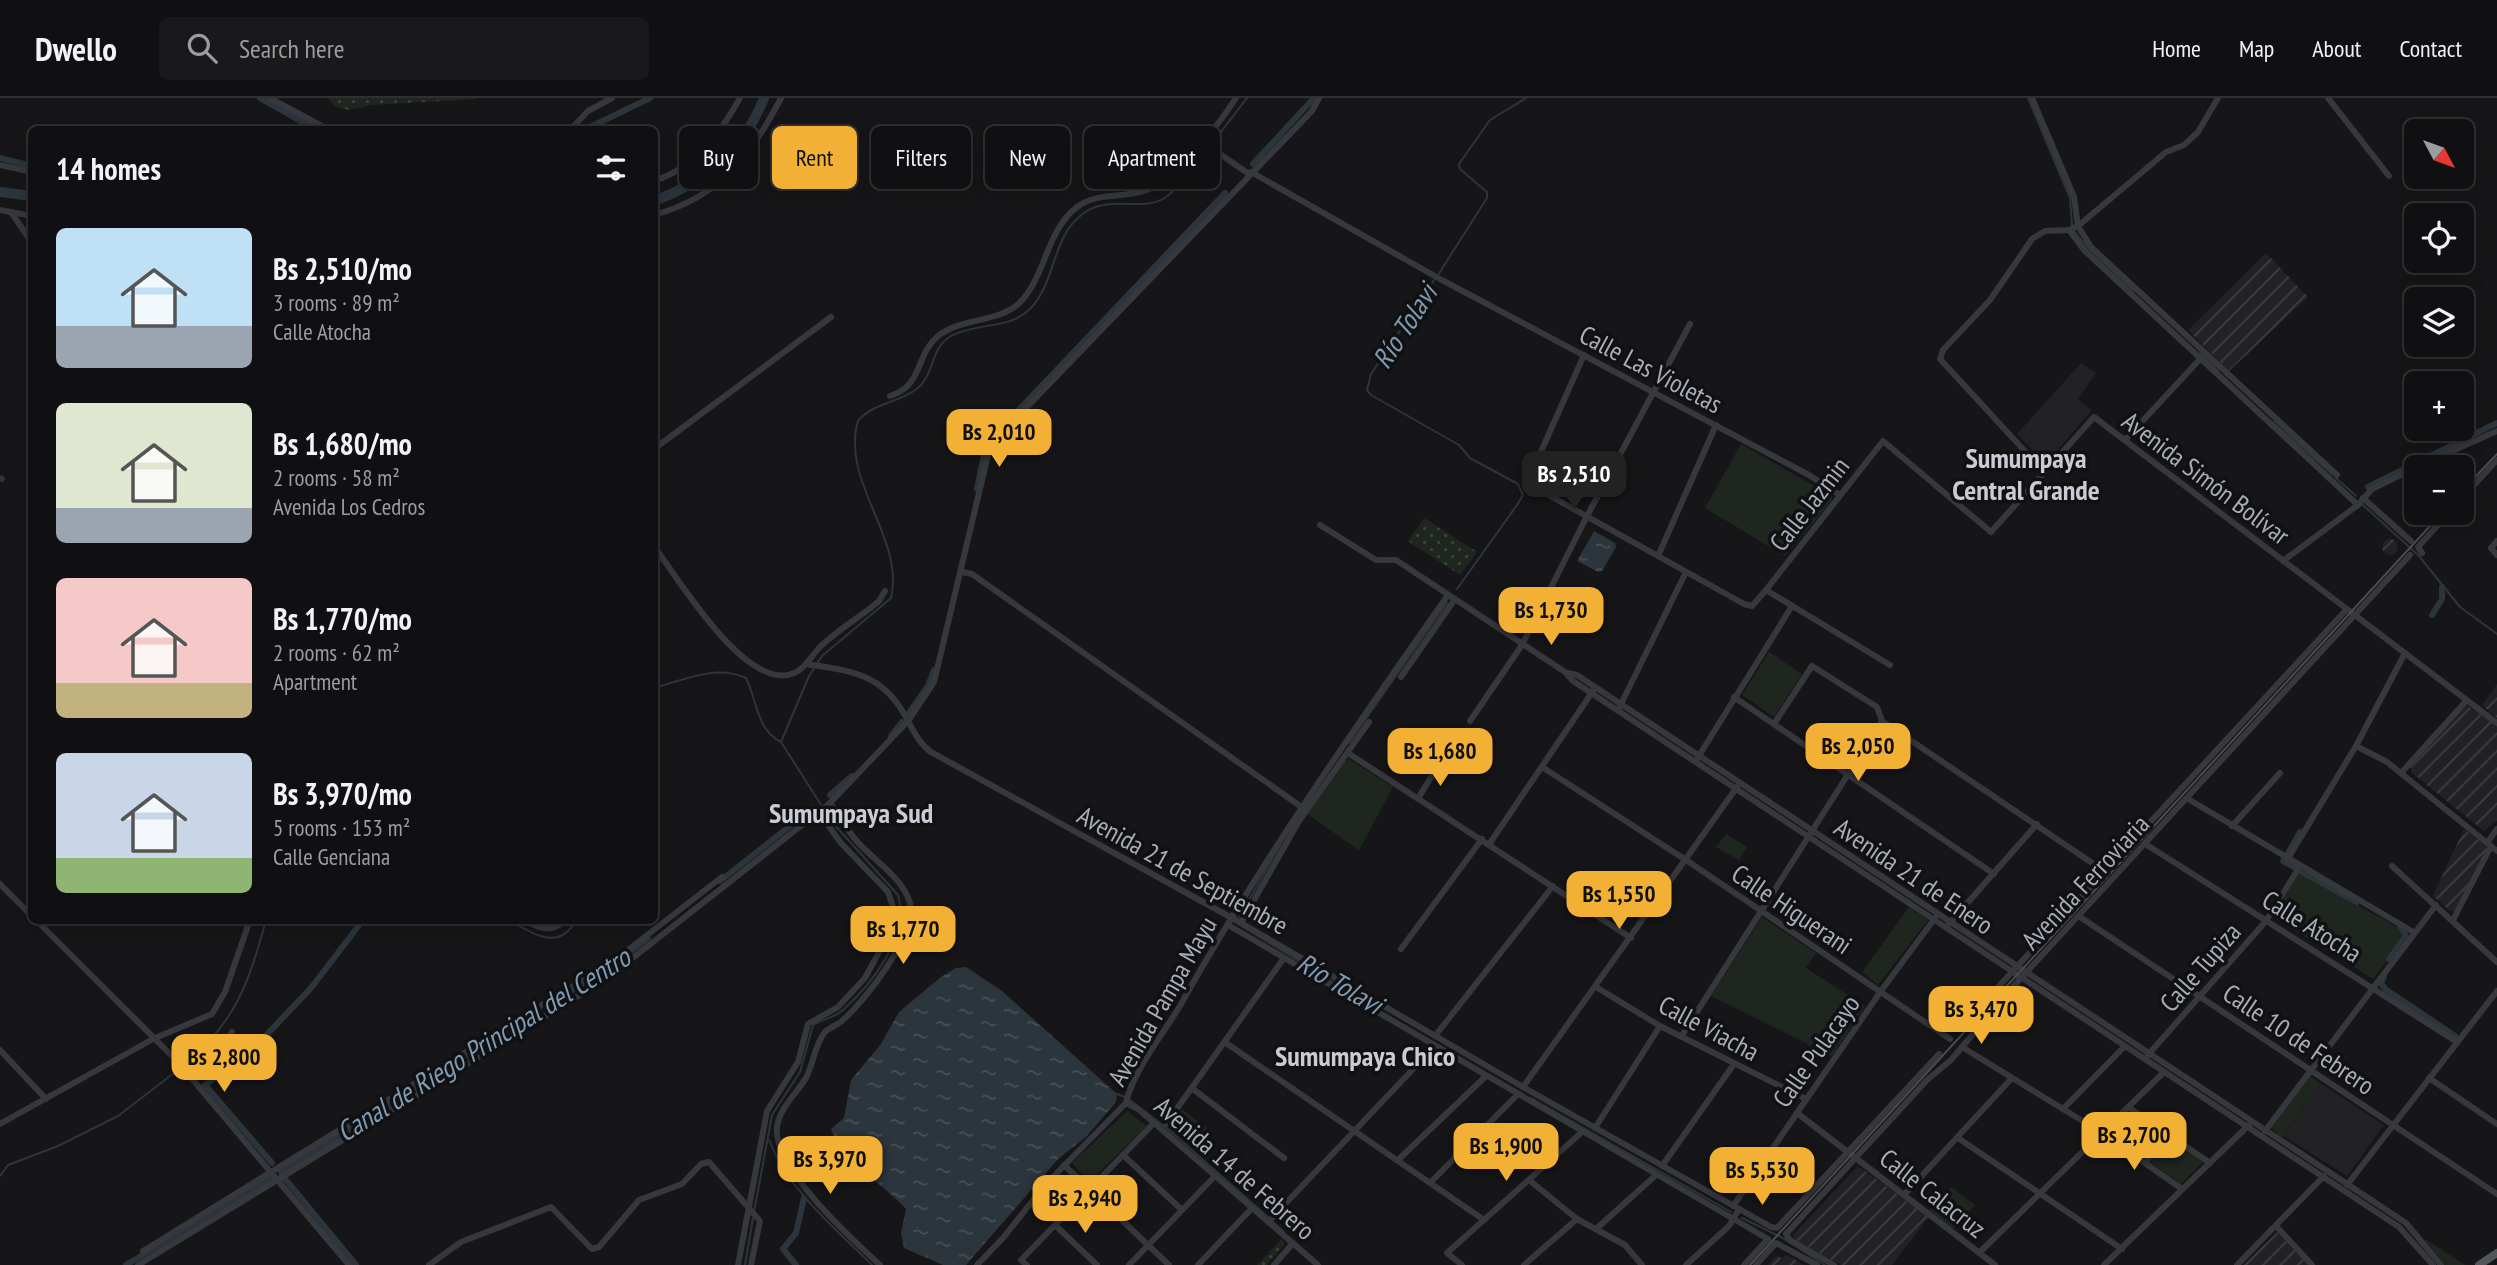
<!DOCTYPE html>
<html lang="en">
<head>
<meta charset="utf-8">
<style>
  body { margin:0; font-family:"PT Sans Narrow",sans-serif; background:#19191b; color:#f1f3f6; height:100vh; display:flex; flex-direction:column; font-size:26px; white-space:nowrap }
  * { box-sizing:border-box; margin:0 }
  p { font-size:23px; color:#9c9d9f }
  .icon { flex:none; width:38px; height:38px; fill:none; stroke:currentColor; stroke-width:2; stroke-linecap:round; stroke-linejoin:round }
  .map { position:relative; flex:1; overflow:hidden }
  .details { position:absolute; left:28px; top:28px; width:630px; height:798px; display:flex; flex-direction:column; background:#101012; border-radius:10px; box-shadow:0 4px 18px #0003,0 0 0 2px #303032 }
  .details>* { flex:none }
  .banner { position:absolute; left:679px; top:28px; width:665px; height:63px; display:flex; gap:14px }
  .needle { width:46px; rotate:131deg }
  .controls { position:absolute; left:2404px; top:21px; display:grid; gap:14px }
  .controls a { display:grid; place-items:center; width:70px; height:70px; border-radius:10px; background:#101012; box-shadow:0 4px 18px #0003,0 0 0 2px #303032; font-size:35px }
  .price { position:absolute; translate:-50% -60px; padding:0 16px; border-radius:14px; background:#f2b134; color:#111; font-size:23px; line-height:46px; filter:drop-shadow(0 2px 4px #0008) }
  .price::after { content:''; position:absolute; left:50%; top:42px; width:21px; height:16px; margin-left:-10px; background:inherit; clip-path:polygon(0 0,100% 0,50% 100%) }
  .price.selected { background:#222; color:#fff }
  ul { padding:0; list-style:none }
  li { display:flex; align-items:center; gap:21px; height:175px; padding:0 28px }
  li span { display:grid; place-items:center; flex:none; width:196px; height:140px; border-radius:10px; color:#555 }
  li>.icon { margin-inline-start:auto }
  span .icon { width:84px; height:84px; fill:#fffc; stroke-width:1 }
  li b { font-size:30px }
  h2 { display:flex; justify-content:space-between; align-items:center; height:84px; padding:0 28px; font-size:30px }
  .pill { padding:0 24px; border-radius:10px; background:#101012; box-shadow:0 4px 18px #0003,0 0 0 2px #303032; font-size:24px; line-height:63px }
  .pill.selected { background:#f2b134; color:#111 }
  header { display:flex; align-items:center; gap:42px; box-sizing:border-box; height:98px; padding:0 35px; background:#101012; border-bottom:2px solid #303032 }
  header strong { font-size:33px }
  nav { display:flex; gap:38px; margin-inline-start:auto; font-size:24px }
  .search { width:490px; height:63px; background:#19191b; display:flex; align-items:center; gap:18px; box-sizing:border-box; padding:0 24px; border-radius:10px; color:#9c9d9f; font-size:26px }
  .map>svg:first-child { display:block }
</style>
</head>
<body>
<header>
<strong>Dwello</strong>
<div class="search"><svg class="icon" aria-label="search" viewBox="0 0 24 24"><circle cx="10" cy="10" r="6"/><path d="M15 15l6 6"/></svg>Search here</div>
<nav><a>Home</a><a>Map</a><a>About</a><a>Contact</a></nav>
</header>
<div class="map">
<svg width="2497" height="1167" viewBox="0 0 2497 1167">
  <defs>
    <pattern id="industrial-furrows" width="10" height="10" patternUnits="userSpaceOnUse" patternTransform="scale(1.75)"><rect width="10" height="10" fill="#222225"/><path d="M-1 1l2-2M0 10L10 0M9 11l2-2" fill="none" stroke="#3f3f43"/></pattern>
    <pattern id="grass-dots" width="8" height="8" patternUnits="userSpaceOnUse" patternTransform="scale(1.75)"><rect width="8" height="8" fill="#1e261f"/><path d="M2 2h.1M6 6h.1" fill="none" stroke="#3c433d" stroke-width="1.8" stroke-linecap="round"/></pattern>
    <pattern id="water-ripples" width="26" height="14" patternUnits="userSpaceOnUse" patternTransform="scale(1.75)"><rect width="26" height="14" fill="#2c353c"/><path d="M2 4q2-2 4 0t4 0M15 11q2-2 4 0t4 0" fill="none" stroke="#485056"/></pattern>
  </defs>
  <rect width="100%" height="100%" fill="#161618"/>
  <!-- built -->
  <g fill="#222225">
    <polygon points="2081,265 2096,275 2078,302 2092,312 2046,366 2017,336"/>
    <polygon points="2320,985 2384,1027 2347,1078 2284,1038"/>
  </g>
  <!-- industrial -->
  <g fill="url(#industrial-furrows)">
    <polygon points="2266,155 2308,199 2229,273 2188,232"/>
    <circle cx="2390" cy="449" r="8"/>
    <polygon points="2497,586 2497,620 2482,607"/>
    <polygon points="2466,607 2497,628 2497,722 2484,733 2411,674 2411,669"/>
    <polygon points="2464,731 2486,748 2486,754 2455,813 2450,813 2433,798"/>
    <polygon points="1858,1068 1929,1119 1892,1167 1841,1167 1794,1141 1793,1137"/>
    <polygon points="2277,1134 2308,1167 2243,1167"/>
    <polygon points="1777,1157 1781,1160 1787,1157 1804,1167 1768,1167"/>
  </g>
  <!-- grass -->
  <g fill="url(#grass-dots)">
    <polygon points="328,0 476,0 477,1 372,7 348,12 335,9"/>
    <polygon points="1424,420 1477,454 1460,477 1408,443"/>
    <polygon points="1282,1141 1284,1147 1267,1167 1257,1167"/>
  </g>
  <!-- green -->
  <g fill="#1e261f">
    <polygon points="1741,346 1832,398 1832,403 1785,458 1705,410"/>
    <polygon points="1769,554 1802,576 1774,619 1742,597"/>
    <polygon points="1349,661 1393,689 1359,752 1307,716 1342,665"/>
    <polygon points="1726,736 1747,749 1739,762 1716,749"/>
    <polygon points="2299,775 2405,833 2406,838 2373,881 2273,819"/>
    <polygon points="1909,809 1928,822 1878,887 1862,874"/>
    <polygon points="1762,819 1816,855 1806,870 1865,908 1832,958 1711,898"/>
    <polygon points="2310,978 2320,985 2282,1040 2271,1030"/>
    <polygon points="1182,1011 1213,1035 1197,1054 1168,1030"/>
    <polygon points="1127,1013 1147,1028 1089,1084 1072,1065"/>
    <polygon points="2167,1039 2203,1064 2181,1086 2150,1064"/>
    <polygon points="1951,1089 1975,1107 1953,1131 1929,1112"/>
    <polygon points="2425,1142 2427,1142 2465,1167 2445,1167"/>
  </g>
  <!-- water -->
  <g fill="url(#water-ripples)">
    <polygon points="1594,433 1615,445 1616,449 1602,473 1598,474 1577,463"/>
    <path d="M966 869 1002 893 1117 996 1116 1004 1086 1039 1058 1061 966 1167H943L904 1150 901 1135 906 1111C883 1085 843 1065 831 1031L844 1020 851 982 881 946 899 914 941 879 956 870Z"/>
  </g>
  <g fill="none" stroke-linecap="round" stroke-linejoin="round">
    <!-- stream -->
    <g stroke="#2c353c" stroke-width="2">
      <polyline points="2028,0 2070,100 2072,128"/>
      <polyline points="1211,47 1247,0"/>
      <polyline points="2074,133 2087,149 2134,193"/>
      <polyline points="1438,177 1487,100 1487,94 1460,71 1459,66 1490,22 1526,0"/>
      <polyline points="1434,182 1371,276 1367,292 1371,297 1459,347 1470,360 1518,386 1523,397 1517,407 1457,491"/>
      <polyline points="2200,254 2218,273"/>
      <polyline points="2273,324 2332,376"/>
      <polyline points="2336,380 2356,398"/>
      <polyline points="2363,407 2419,458 2460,509 2497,536"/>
      <path d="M654 590C684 582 716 566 746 580 757 602 756 631 781 644L832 724 898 797C909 839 872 886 843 912 834 920 823 921 813 927L800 974 772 1017 754 1114"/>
      <path d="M781 644 809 578 822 558 891 500C905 440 840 383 858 323 872 305 900 305 918 290 935 275 930 250 951 238 977 224 1009 232 1030 211 1057 183 1051 138 1084 115 1110 96 1144 115 1166 99 1182 88 1195 66 1208 51"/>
      <polyline points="1349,645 1447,505"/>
      <polyline points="1239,819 1280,748"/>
      <path d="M510 822C533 837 560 853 576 822"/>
      <polyline points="1240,827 1351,895"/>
      <path d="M186 966C236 923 249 884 266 822"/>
      <polyline points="1117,996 1125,999"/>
      <polyline points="1531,1000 1731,1114"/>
      <polyline points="1130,1002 1169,1032 1269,1120"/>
      <path d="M769 1042C789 1093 834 1129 872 1167"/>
      <polyline points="0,1078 8,1067 58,1048 118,1018 174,975"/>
      <polyline points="1742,1120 1781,1139 1825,1167"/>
      <polyline points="1273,1124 1283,1133"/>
      <polyline points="745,1167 753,1120"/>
    </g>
    <!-- canal -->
    <g stroke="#2c353c" stroke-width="6">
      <polyline points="260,0 316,32"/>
      <polyline points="584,32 650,0"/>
      <polyline points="0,60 32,68"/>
      <polyline points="1253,66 1314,0"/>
      <polyline points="0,380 2,381"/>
      <polyline points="2368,389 2497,325"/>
      <polyline points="977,391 984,357 995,337 1225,95"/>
      <polyline points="2432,517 2442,501 2442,489"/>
      <polyline points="909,615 928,588 934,572"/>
      <polyline points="891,638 902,624"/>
      <polyline points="830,697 852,678"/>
      <polyline points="2287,757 2300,734"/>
      <polyline points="2283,763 2294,769"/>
      <polyline points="2302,774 2357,804"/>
      <polyline points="720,783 813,710"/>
      <polyline points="2389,861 2406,838 2400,828"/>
      <polyline points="2384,878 2381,885 2385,891 2455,938"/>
      <polyline points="553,904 610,869 648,840"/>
      <polyline points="272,1065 205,987 256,948 311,890 363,822"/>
      <polyline points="281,1074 505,934"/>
      <polyline points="286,1082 356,1167"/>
      <polyline points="126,1167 270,1080"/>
      <polyline points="796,1167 783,1151 796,1135 804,1100"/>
    </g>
    <!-- river -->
    <g stroke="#2c353c" stroke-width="10">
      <polyline points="0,94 32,98"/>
      <path d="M654 103C703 85 745 50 764 0"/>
    </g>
    <!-- minor -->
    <g stroke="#37383d" stroke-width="6">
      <polyline points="270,0 329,32"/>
      <polyline points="2032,0 2074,99 2078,128 2091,149 2337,377"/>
      <polyline points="2328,0 2389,78"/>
      <polyline points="570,32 588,13 612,0"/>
      <polyline points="1201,43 1249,76"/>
      <polyline points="0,67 32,74"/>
      <polyline points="1251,74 1440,181 1809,377 1840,397"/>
      <path d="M654 83C696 69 719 37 740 0"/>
      <polyline points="0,112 32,118"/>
      <polyline points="11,114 32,145"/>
      <path d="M654 117C720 99 751 58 781 0"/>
      <polyline points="2069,132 2084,152 2358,407"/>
      <polyline points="1584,257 1527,385 1744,506 1752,508 1766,492 1883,343 1991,434 2094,319 2497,625"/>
      <path d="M890 298C924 287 915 257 938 238 963 218 1004 226 1024 200 1046 173 1048 131 1077 109 1097 94 1122 100 1144 93 1176 82 1218 28 1236 0"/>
      <polyline points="2125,342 2201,260"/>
      <polyline points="654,351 831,219"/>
      <polyline points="2417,369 2497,333"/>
      <polyline points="2045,375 1940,261 1943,252 1990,202 2032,141 2045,133 2069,132 2078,128 2166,54 2184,47 2198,34 2218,0"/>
      <polyline points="2363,400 2411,443"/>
      <polyline points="2462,400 2497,362"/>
      <polyline points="1320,427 1376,462 1396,462 1565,574 1573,583 2399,1129 2433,1167"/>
      <polyline points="2497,443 2491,450 2497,457"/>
      <path d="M654 448C677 479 747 596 794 575 806 570 811 558 820 549 838 531 861 519 879 503L885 493"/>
      <polyline points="2422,455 2418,449 2449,415"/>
      <polyline points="1658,458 1716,327"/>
      <polyline points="2283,463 2358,407 2372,391 2417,369"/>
      <polyline points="962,474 972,476 1300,708"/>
      <polyline points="1766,492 1890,567"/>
      <path d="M806 566C849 573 879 574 903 614 912 629 917 644 931 654L1241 825 1523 989 1771 1129 1777 1130 1939 956"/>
      <polyline points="1567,575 1577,577 2406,1125 2441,1167"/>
      <polyline points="1401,579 1455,501"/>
      <polyline points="1734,599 1994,776"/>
      <polyline points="1620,608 1686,474"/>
      <polyline points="1470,623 1522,547 1586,420 1690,226"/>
      <polyline points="1774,626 1812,568 1877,609 1882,623 2107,775"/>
      <polyline points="2356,648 2387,664 2497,753"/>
      <polyline points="1348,655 1631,840"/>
      <polyline points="1697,661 1792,508"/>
      <polyline points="1542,669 1686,762 1950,941"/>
      <polyline points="2401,675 2467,602"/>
      <polyline points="1419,699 1439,666"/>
      <polyline points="2188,701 2415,835"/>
      <path d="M830 705C838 717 846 729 854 740 871 761 902 778 910 805 918 835 865 903 843 922 838 927 830 929 825 934 816 944 813 965 807 978 798 995 780 1008 777 1029 772 1069 852 1141 880 1167"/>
      <polyline points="2232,728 2280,675"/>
      <polyline points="1490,745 1593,593"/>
      <polyline points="2487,745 2497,731"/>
      <polyline points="2147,747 2457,944"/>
      <polyline points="2287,762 2356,648 2405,555"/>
      <polyline points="2392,768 2497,864"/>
      <polyline points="0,786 32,818"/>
      <polyline points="2080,819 2497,1096"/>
      <polyline points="36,822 177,963 349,1167"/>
      <path d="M524 822C539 830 552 836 565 822"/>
      <polyline points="2453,822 2491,748"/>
      <polyline points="1241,825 1299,723 1369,624"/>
      <polyline points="1228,827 1768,1141 1744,1167"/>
      <polyline points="1948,827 2037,726"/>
      <polyline points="1401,851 1482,741"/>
      <polyline points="1596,889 1660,928 1806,1001"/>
      <polyline points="1987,901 2347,511"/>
      <polyline points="1435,938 1553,788"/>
      <polyline points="1681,939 1882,623"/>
      <polyline points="1226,945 1484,1122"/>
      <polyline points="1962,949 2102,1035 2182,1091"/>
      <polyline points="0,952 46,1001"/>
      <polyline points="2148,957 2266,823 2300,768"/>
      <polyline points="192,980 213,960 232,934"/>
      <polyline points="2429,980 2497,1026"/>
      <polyline points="1523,989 1737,689"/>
      <polyline points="1193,991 1284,1060"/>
      <polyline points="1126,1005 1138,1011 1318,1167"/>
      <polyline points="2128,1009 2210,1065"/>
      <polyline points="2063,1011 2124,949"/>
      <polyline points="1797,1015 1995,1167"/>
      <polyline points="0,1026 153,941 212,916 225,894 250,822"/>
      <polyline points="1166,1026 1284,860"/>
      <polyline points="1595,1030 1660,928"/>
      <polyline points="2265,1033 2436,807"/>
      <polyline points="1958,1040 2122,1151"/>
      <polyline points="1123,1057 1182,1112"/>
      <polyline points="1399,1061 1485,979"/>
      <polyline points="2145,1065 2166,1033"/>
      <polyline points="1064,1067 1169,1167"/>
      <polyline points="1662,1068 1734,966"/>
      <polyline points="1529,1082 1577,1121 1625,1147 1642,1167"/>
      <polyline points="1431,1084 1517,997"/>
      <polyline points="2347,1087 2497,893"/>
      <polyline points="1904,1097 2011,981"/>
      <polyline points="1733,1108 1881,893 1935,820"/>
      <polyline points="1268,1124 1434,949"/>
      <polyline points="1055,1127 1097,1167"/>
      <polyline points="2276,1128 2312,1167"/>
      <polyline points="1596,1131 1656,1077"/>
      <polyline points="143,1153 615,862 722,779"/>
      <polyline points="1979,1155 2163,975"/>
      <polyline points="138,1167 606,881 830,705 908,623 934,584 988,357 1002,335 1312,13 1319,0"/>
      <polyline points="429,1167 461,1144 551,1109 592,1151 599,1149 639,1102 682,1086 701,1066 709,1064 760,1123 751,1167"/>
      <polyline points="738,1167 767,1013 798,964 808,926 838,909 865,880 886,841 894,812 888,794 840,744 819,714"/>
      <path d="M977 1167 1003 1140 1046 1086 1126 1005C1132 975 1163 936 1180 908 1260 765 1354 631 1448 497"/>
      <polyline points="1027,1167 1021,1162 1154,1025"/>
      <polyline points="1129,1167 1215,1078"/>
      <polyline points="1198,1167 1252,1110"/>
      <polyline points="1274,1167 1293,1145"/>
      <polyline points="1462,1167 1447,1155 1582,1034"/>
      <polyline points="1524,1167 1577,1121"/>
      <polyline points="1686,1167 1729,1128 1739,1111"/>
      <polyline points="1756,1167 1776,1145 1817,1167"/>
      <polyline points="1834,1167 1790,1142 1786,1136 1927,982 1951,962 2011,891 2410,457"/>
      <polyline points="2104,1167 2249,1027"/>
      <polyline points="2237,1167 2324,1078"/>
    </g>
    <!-- major -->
    <polyline stroke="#53555c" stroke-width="8" points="2479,1167 2497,1155"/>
    <!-- tram -->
    <g stroke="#4a4c52" stroke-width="2">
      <polyline points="2462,393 2497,356"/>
      <polyline points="1750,1167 2442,415"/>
    </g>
  </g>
  <g text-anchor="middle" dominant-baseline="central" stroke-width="7" stroke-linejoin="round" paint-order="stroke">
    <!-- street labels -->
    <g font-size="26" fill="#a8adb8" stroke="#111113">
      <text transform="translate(1651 271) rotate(28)">Calle Las Violetas</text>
      <text transform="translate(2206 380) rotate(37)">Avenida Simón Bolívar</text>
      <text transform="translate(1809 406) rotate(-52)">Calle Jazmin</text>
      <text transform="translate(1183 772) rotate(29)">Avenida 21 de Septiembre</text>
      <text transform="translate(1914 778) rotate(34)">Avenida 21 de Enero</text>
      <text transform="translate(2085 784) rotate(-47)">Avenida Ferroviaria</text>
      <text transform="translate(1792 811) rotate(34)">Calle Higuerani</text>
      <text transform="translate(2312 828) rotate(32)">Calle Atocha</text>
      <text transform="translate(2200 869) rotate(-49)">Calle Tupiza</text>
      <text transform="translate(1162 903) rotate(-60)">Avenida Pampa Mayu</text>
      <text transform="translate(1709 930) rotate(28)">Calle Viacha</text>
      <text transform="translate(2299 941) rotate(34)">Calle 10 de Febrero</text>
      <text transform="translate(1816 953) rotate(-55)">Calle Pulacayo</text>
      <text transform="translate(1235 1070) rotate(41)">Avenida 14 de Febrero</text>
      <text transform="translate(1933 1095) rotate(38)">Calle Calacruz</text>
    </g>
    <!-- water labels -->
    <g font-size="28" font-style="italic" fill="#7f9bb3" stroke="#111113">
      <text transform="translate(1404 228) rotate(-57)">Río Tolavi</text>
      <text transform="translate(1340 885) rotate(30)">Río Tolavi</text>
      <text transform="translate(483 946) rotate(-32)">Canal de Riego Principal del Centro</text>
    </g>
    <!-- neighbourhood labels -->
    <g font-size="28" font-weight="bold" fill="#c9ccd4" stroke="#111113">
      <text x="2026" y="359">Sumumpaya<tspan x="2026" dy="32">Central Grande</tspan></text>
      <text x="851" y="714">Sumumpaya Sud</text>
      <text x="1365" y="957">Sumumpaya Chico</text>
    </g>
  </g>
</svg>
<div class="controls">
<a><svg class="needle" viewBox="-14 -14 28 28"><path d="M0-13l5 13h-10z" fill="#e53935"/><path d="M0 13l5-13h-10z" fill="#9c9d9f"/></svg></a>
<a><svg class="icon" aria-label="locate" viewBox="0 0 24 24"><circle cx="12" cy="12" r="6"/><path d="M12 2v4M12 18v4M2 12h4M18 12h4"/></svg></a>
<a><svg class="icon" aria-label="layers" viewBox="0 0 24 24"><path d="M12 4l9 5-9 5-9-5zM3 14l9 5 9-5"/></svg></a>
<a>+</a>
<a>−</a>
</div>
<b class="price" style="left:999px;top:371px">Bs 2,010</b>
<b class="price selected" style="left:1574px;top:413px">Bs 2,510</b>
<b class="price" style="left:1551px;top:549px">Bs 1,730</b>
<b class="price" style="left:1858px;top:685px">Bs 2,050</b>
<b class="price" style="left:1440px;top:690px">Bs 1,680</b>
<b class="price" style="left:1619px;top:833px">Bs 1,550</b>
<b class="price" style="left:903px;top:868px">Bs 1,770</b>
<b class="price" style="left:1981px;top:948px">Bs 3,470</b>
<b class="price" style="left:224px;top:996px">Bs 2,800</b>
<b class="price" style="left:2134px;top:1074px">Bs 2,700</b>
<b class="price" style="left:1506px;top:1085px">Bs 1,900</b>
<b class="price" style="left:830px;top:1098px">Bs 3,970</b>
<b class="price" style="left:1762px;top:1109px">Bs 5,530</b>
<b class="price" style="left:1085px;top:1137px">Bs 2,940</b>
<div class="banner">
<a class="pill">Buy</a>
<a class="pill selected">Rent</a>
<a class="pill">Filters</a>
<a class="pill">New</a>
<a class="pill">Apartment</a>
</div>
<section class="details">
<h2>14 homes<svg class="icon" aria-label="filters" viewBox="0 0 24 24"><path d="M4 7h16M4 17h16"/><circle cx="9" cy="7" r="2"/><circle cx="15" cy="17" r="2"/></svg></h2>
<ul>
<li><span style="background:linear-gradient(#bfe0f5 70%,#9aa5b1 0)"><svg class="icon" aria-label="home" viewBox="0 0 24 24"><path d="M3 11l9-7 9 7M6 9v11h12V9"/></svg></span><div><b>Bs 2,510/mo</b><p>3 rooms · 89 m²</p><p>Calle Atocha</p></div></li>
<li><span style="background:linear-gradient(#dfe7d0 75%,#9aa5b1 0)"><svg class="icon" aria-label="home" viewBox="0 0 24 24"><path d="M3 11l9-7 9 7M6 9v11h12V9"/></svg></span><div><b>Bs 1,680/mo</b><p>2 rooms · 58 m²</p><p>Avenida Los Cedros</p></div></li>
<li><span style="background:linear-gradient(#f6c9c9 75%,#c2b280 0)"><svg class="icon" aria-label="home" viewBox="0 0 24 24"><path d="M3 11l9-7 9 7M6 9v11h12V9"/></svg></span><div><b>Bs 1,770/mo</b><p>2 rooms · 62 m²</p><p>Apartment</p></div></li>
<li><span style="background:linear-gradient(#c9d6e8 75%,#8fb573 0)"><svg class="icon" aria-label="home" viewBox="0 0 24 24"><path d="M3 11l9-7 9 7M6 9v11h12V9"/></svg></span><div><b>Bs 3,970/mo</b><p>5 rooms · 153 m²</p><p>Calle Genciana</p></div></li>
</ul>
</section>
</div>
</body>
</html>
